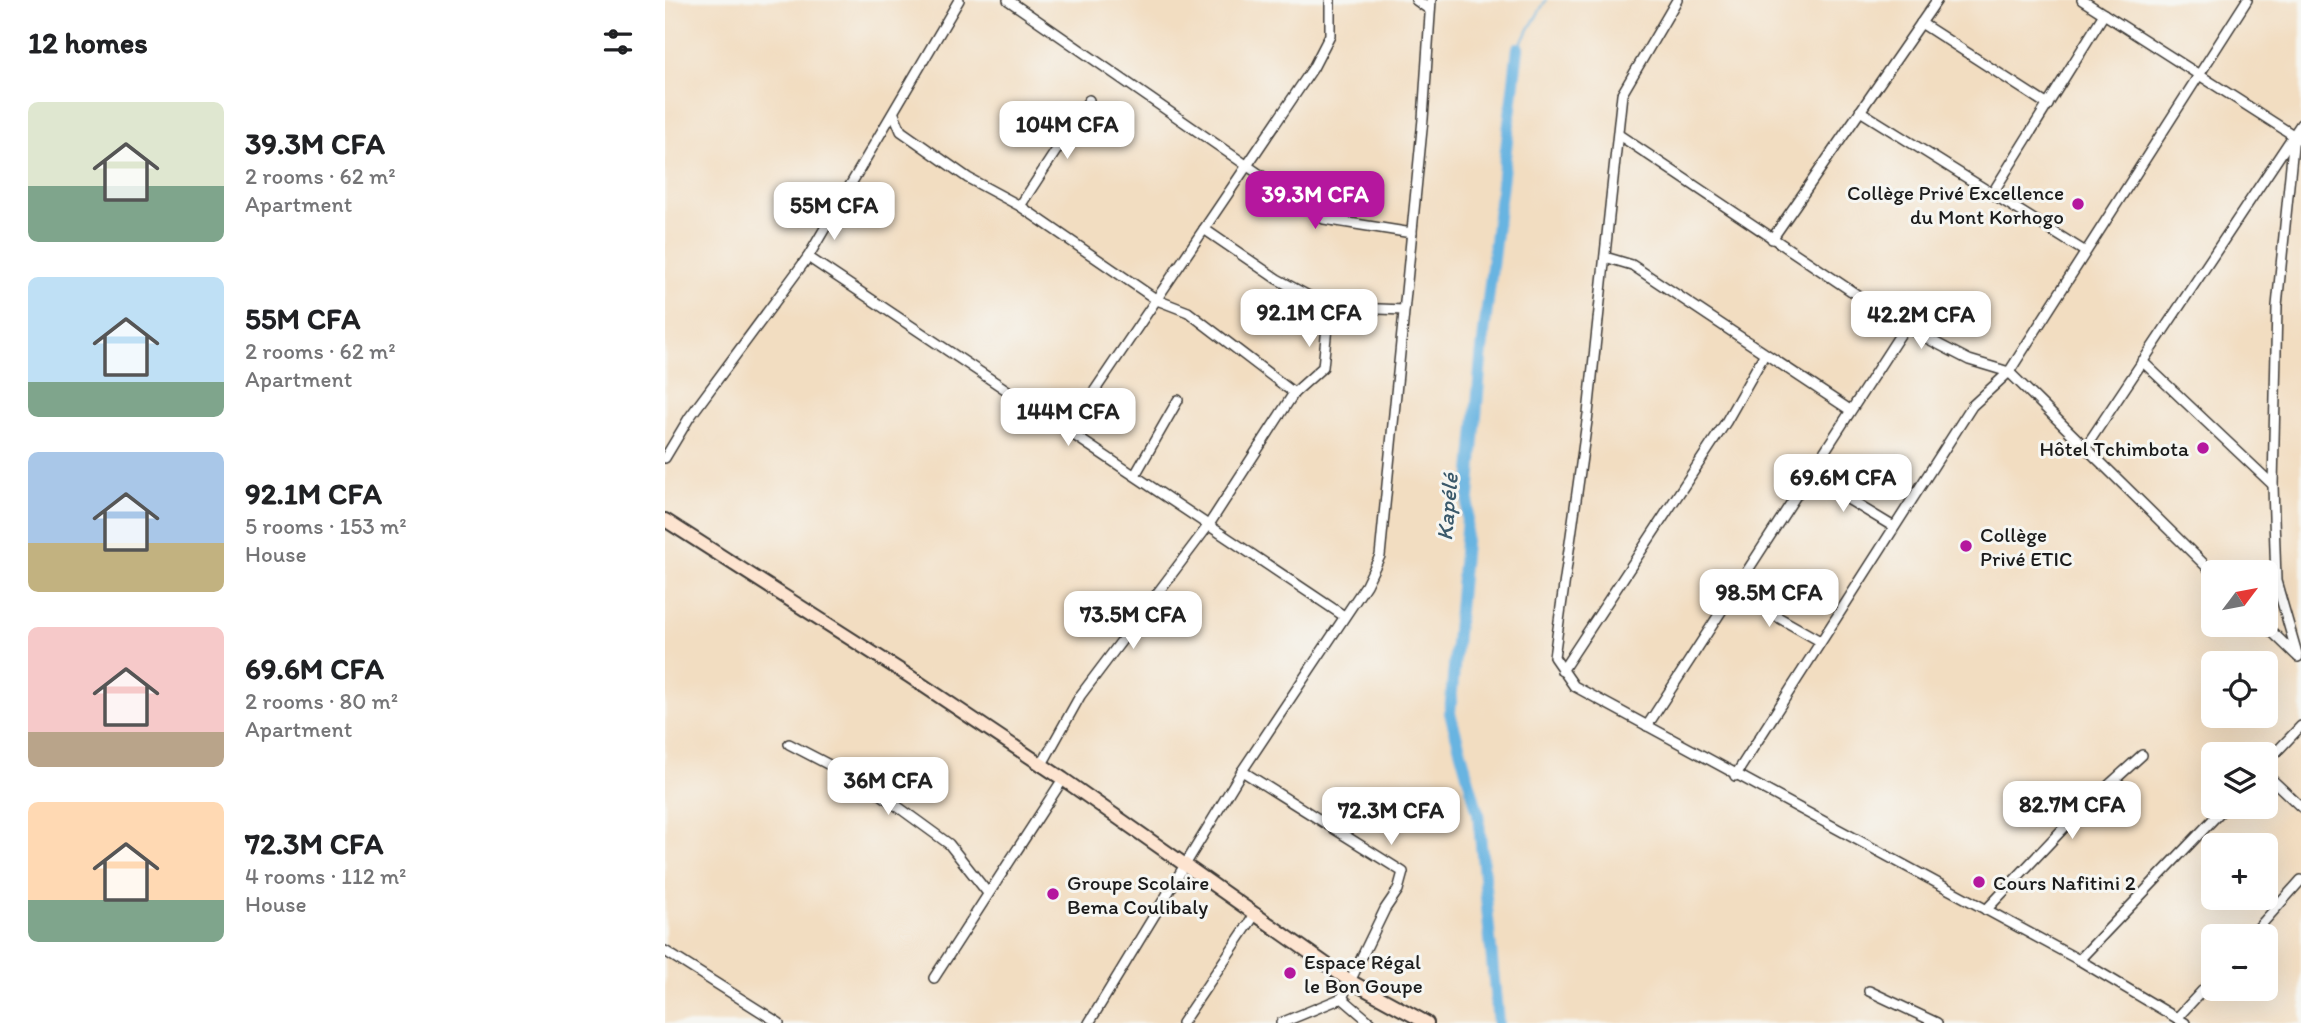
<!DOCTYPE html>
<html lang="en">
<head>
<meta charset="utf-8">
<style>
  body { margin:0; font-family:Itim,sans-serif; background:#f2f2f2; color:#202124; height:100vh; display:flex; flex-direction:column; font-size:26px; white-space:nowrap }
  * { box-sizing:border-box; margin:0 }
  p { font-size:23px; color:#757577 }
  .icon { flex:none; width:38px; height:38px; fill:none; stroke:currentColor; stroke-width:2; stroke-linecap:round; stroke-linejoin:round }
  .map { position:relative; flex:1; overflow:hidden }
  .side { display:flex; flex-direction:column; background:#fff; width:665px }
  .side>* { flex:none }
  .needle { width:46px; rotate:58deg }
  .fabs { position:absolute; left:1536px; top:560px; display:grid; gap:14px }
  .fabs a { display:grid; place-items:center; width:77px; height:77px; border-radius:10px; background:#fff; box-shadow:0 7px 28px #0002; font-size:35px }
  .price { position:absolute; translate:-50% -60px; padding:0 16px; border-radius:14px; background:#fff; color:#222; font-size:23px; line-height:46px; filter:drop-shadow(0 2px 4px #0008) }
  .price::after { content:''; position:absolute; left:50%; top:42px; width:21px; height:16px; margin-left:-10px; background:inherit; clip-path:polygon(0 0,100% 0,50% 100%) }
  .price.current { background:#b5179e; color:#fff }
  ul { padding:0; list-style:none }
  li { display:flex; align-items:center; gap:21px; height:175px; padding:0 28px }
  li span { display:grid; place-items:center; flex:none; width:196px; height:140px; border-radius:10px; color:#555 }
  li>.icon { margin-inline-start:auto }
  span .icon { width:84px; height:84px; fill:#fffc; stroke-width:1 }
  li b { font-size:30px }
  h2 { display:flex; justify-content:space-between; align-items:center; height:84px; padding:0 28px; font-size:30px }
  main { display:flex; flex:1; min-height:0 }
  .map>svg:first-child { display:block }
</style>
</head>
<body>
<main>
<section class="side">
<h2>12 homes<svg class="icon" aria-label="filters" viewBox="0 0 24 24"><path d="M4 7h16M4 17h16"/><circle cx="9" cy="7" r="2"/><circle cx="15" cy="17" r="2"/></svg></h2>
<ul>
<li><span style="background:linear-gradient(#dfe7d0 60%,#7fa58c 0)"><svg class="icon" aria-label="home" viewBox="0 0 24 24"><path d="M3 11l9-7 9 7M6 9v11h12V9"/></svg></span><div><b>39.3M CFA</b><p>2 rooms · 62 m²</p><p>Apartment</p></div></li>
<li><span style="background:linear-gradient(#bfe0f5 75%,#7fa58c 0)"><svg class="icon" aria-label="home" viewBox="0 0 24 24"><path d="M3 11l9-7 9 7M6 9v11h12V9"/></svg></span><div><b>55M CFA</b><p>2 rooms · 62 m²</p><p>Apartment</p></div></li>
<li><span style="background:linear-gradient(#a9c7e8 65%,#c2b280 0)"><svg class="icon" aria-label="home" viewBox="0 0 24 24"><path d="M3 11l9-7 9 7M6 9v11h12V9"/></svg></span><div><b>92.1M CFA</b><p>5 rooms · 153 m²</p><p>House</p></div></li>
<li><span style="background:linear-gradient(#f6c9c9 75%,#b9a48a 0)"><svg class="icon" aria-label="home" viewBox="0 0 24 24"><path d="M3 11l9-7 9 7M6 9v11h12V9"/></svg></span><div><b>69.6M CFA</b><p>2 rooms · 80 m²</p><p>Apartment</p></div></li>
<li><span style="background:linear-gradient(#ffd9b3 70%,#7fa58c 0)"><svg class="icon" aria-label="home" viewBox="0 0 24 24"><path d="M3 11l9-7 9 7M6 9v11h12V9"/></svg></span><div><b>72.3M CFA</b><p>4 rooms · 112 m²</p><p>House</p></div></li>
</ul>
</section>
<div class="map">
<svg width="1636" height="1023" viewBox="0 0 1636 1023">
  <rect width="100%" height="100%" fill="#f6f6f2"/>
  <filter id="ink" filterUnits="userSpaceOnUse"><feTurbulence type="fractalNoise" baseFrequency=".0143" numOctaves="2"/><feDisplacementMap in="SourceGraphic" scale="14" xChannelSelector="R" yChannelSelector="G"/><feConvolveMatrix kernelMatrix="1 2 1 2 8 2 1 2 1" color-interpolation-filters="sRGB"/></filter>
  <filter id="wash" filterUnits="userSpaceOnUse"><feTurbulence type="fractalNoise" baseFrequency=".00686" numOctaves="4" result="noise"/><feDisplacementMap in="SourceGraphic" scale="28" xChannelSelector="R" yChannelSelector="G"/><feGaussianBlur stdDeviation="1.57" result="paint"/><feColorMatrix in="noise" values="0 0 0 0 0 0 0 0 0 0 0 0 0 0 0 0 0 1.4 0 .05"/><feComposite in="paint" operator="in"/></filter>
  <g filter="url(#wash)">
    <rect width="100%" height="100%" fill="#f2ddc1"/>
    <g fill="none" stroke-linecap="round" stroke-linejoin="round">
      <!-- stream -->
      <polyline stroke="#68b4e1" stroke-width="2" points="853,48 881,0"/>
      <!-- river -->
      <polyline stroke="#68b4e1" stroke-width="12" points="833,1023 813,813 785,713 816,359 853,48"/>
    </g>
  </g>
  <g filter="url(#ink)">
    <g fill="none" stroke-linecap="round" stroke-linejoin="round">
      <defs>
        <g id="street">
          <polyline points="343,0 659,219 747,233"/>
          <polyline points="751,0 765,10"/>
          <polyline points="1012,0 957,94 923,414 889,657 909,686 1414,960 1520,1023"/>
          <polyline points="1417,0 1636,140"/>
          <polyline points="1256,23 1383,105"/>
          <polyline points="1195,111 1419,251"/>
          <polyline points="229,114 236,131 303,178 355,206 492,300 523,312 629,393"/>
          <polyline points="954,135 1240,327 1304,360 1344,372 1549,574"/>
          <polyline points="1629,135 1612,306 1608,485 1611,581 1633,657"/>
          <polyline points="1327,194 1439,14"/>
          <polyline points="355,206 424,100"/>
          <polyline points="539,229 612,279 664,307 739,310"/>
          <polyline points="1107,239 1272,0"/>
          <polyline points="143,257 679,616"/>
          <polyline points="940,257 967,265 1185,410"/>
          <polyline points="1477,361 1608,485"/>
          <polyline points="403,430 648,68 665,35 665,0"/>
          <polyline points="1420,448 1636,124"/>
          <polyline points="0,458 24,418 143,257 294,0"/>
          <polyline points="470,475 513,400"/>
          <polyline points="1143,475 1229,527"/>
          <polyline points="1067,591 1155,641"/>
          <polyline points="1600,625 1631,655"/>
          <polyline points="897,671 1061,422 1099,355"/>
          <polyline points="982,726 1240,327"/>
          <polyline points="124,744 203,785 284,844 322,892"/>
          <polyline points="1601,763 1636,726"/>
          <polyline points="376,766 415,696 543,526 629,393 658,367 664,307"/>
          <polyline points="577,771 738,872 733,890 720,909 677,998 616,1023"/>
          <polyline points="1601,774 1636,807"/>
          <polyline points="1070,776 1307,406 1344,372 1582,0"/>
          <polyline points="1321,910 1412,814 1477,755"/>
          <polyline points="1586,936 1636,880"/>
          <polyline points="0,951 114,1023"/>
          <polyline points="1414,960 1560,807"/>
          <polyline points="269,978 398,779"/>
          <polyline points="1204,991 1272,1023"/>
          <polyline points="677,998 706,1023"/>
          <polyline points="1512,1018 1549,978"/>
          <polyline points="424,1023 577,771 701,585 715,556 758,119 766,0"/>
          <polyline points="517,1023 591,913"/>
        </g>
        <polyline id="secondary" points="0,520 244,676 398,779 685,981 762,1023"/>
      </defs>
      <!-- street casing -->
      <use href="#street" stroke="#3c3935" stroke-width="12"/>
      <!-- secondary casing -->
      <use href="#secondary" stroke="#3c3935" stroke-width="16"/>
      <!-- street -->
      <use href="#street" stroke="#fff" stroke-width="9"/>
      <!-- secondary -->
      <use href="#secondary" stroke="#fde4d0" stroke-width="12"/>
    </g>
  </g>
  <!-- markers -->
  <g fill="#b5179e" stroke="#f6f6f2" stroke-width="2.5">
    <circle cx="1413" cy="204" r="7"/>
    <circle cx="1538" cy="448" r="7"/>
    <circle cx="1301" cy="546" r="7"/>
    <circle cx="1314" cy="882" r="7"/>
    <circle cx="388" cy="894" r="7"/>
    <circle cx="625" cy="973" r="7"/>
  </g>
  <g text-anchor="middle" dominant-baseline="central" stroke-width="6" stroke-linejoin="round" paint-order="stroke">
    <!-- poi labels -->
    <g font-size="21" fill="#1c1c1c" stroke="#f6f6f2" text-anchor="start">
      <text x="1399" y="192" text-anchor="end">Collège Privé Excellence<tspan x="1399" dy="24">du Mont Korhogo</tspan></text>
      <text x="1524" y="448" text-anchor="end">Hôtel Tchimbota</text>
      <text x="1315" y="534">Collège<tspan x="1315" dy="24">Privé ETIC</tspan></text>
      <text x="402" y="882">Groupe Scolaire<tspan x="402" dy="24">Bema Coulibaly</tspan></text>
      <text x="1328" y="882">Cours Nafitini 2</text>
      <text x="639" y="961">Espace Régal<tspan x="639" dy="24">le Bon Goupe</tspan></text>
    </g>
    <!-- water labels -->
    <g font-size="23" font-style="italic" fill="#3a596b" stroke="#f6f6f2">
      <text transform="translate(782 507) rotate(-85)">Kapélé</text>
    </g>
  </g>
</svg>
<div class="fabs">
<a><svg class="needle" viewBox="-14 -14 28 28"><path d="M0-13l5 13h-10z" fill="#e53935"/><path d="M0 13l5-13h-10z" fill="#757577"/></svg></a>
<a><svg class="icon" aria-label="locate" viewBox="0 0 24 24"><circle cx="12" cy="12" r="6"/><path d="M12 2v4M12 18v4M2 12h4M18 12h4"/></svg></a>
<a><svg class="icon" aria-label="layers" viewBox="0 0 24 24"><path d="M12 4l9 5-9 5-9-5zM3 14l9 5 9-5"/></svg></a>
<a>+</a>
<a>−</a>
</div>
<b class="price" style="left:402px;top:161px">104M CFA</b>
<b class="price current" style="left:650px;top:231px">39.3M CFA</b>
<b class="price" style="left:169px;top:242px">55M CFA</b>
<b class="price" style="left:644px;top:349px">92.1M CFA</b>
<b class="price" style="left:1256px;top:351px">42.2M CFA</b>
<b class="price" style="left:403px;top:448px">144M CFA</b>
<b class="price" style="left:1178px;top:514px">69.6M CFA</b>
<b class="price" style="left:1104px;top:629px">98.5M CFA</b>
<b class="price" style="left:468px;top:651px">73.5M CFA</b>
<b class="price" style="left:223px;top:817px">36M CFA</b>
<b class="price" style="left:1407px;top:841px">82.7M CFA</b>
<b class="price" style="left:726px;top:847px">72.3M CFA</b>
</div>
</main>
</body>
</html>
